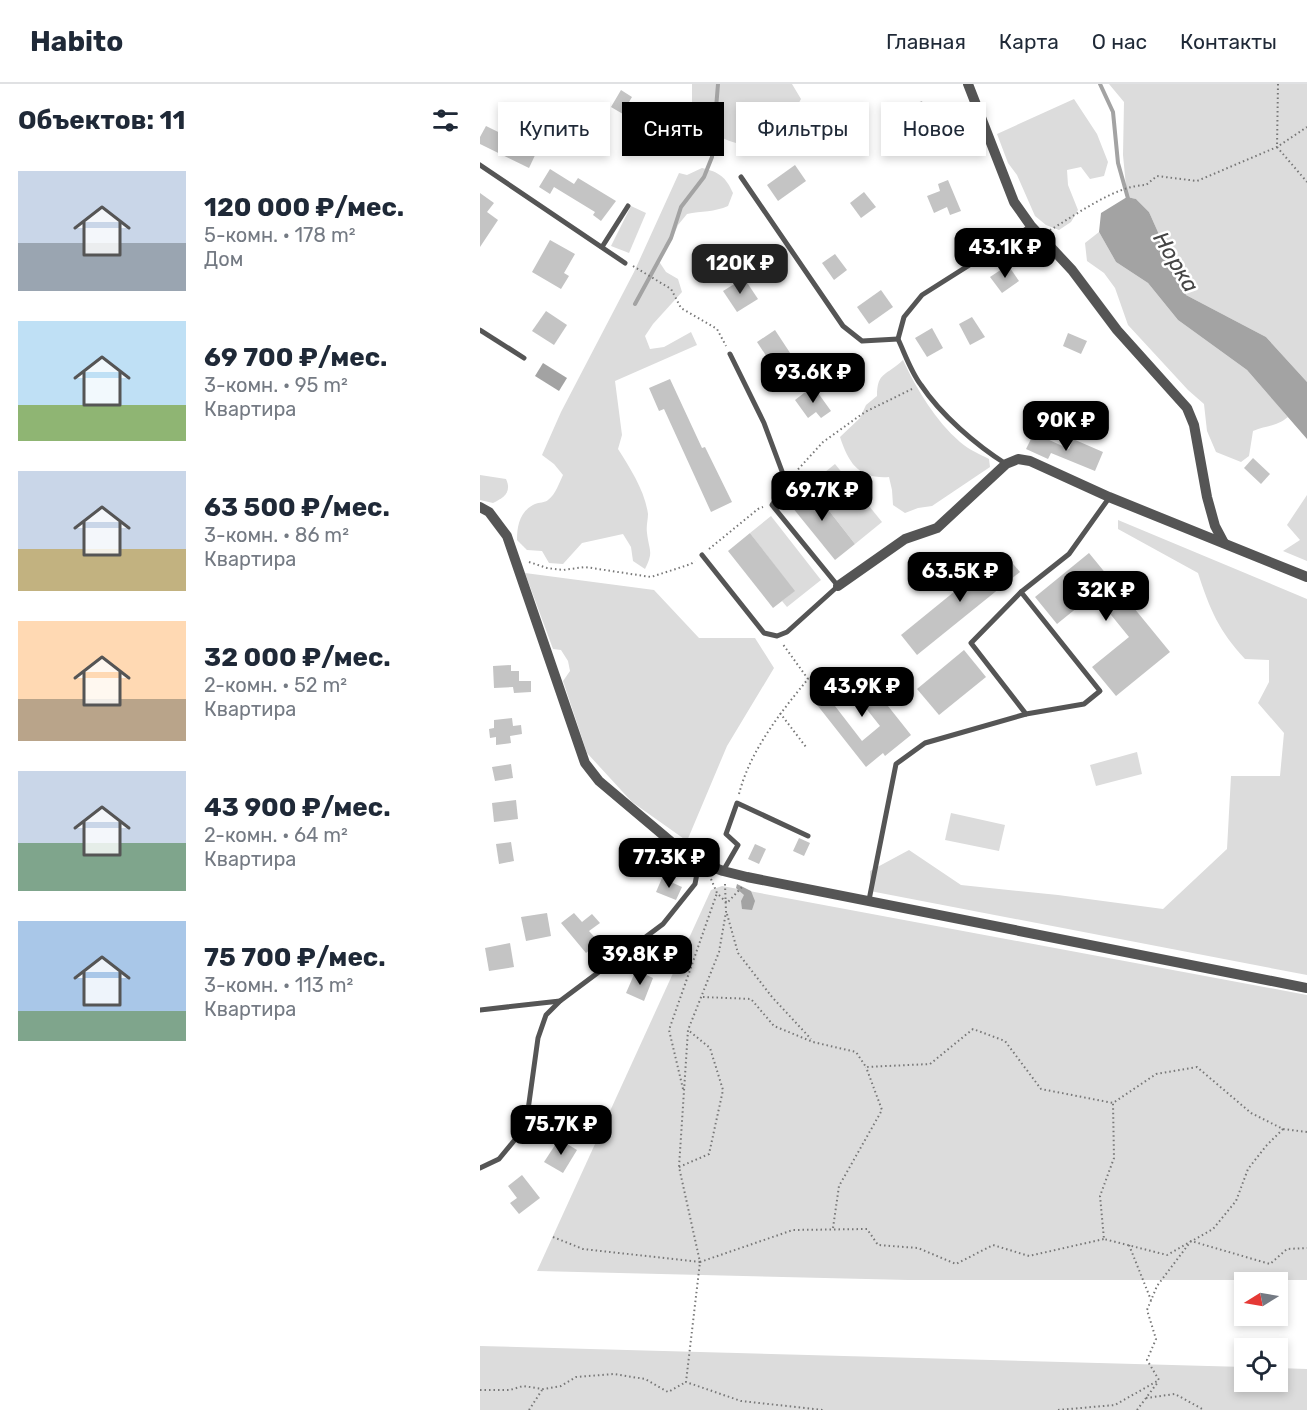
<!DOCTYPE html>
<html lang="ru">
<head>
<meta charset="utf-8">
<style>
  body { margin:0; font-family:Rubik,sans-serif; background:#f6f6f7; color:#1f2937; height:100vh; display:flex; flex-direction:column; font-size:22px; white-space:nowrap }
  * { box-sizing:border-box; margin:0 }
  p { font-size:20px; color:#747a83 }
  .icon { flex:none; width:33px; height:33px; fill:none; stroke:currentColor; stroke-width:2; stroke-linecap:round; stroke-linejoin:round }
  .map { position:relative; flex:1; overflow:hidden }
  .drawer { display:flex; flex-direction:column; background:#fff; width:480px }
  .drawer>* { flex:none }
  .banner { position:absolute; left:18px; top:18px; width:570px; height:54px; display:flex; gap:12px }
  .needle { width:39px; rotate:259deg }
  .tools { position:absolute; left:754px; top:1188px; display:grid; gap:12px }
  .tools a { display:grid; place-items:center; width:54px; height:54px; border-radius:0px; background:#fff; box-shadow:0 3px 9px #0003; font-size:30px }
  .price { position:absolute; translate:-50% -51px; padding:0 14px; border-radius:12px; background:#000; color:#fff; font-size:20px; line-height:39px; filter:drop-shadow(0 2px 3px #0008) }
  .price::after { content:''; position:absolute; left:50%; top:36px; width:18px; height:14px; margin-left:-9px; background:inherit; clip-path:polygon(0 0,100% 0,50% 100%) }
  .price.on { background:#222; color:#fff }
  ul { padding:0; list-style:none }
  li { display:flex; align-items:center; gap:18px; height:150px; padding:0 18px }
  li span { display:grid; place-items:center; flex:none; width:168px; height:120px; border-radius:0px; color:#555 }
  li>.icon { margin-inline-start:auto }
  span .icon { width:72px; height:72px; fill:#fffc; stroke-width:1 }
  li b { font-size:26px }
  h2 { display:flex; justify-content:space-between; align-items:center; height:72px; padding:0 18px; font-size:26px }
  .pill { padding:0 21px; border-radius:0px; background:#fff; box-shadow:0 3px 9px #0003; font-size:21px; line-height:54px }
  .pill.on { background:#000; color:#fff }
  header { display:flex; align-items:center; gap:36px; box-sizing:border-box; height:84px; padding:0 30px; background:#fff; border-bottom:2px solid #e0e1e3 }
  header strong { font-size:28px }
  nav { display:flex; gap:33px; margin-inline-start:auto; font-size:21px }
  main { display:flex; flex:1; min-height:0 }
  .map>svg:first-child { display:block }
</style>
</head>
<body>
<header>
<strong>Habito</strong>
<nav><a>Главная</a><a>Карта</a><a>О нас</a><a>Контакты</a></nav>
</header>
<main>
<section class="drawer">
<h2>Объектов: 11<svg class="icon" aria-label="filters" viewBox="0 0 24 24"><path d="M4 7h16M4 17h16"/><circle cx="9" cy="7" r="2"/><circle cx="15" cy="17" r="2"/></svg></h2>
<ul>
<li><span style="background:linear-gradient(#c9d6e8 60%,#9aa5b1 0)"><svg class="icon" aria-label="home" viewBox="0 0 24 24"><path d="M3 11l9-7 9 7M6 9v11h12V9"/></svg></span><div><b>120 000 ₽/мес.</b><p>5-комн. · 178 m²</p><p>Дом</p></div></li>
<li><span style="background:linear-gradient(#bfe0f5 70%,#8fb573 0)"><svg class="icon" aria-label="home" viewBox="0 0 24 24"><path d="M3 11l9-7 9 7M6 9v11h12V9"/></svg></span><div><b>69 700 ₽/мес.</b><p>3-комн. · 95 m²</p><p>Квартира</p></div></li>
<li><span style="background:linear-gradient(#c9d6e8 65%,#c2b280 0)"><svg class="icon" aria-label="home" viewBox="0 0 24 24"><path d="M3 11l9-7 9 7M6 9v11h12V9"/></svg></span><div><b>63 500 ₽/мес.</b><p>3-комн. · 86 m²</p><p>Квартира</p></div></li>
<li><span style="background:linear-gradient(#ffd9b3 65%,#b9a48a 0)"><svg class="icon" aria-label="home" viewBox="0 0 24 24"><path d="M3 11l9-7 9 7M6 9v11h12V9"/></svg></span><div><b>32 000 ₽/мес.</b><p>2-комн. · 52 m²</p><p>Квартира</p></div></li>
<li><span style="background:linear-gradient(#c9d6e8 60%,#7fa58c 0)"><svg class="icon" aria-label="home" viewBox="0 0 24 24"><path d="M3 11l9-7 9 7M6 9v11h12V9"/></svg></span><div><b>43 900 ₽/мес.</b><p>2-комн. · 64 m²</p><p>Квартира</p></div></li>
<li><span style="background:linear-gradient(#a9c7e8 75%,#7fa58c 0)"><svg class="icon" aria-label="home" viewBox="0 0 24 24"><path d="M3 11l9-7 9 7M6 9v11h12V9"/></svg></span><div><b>75 700 ₽/мес.</b><p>3-комн. · 113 m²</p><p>Квартира</p></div></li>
</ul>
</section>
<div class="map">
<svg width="827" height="1326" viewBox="0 0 827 1326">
  <rect width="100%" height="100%" fill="#fff"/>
  <!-- green -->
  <g fill="#dcdcdc">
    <path d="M212 0H312L321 15 310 35 290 37 274 62C250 61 231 49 212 35Z"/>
    <polygon points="629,0 827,0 827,298 786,253 706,211 669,128 656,115 647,113 643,71 644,18"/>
    <polygon points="594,15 617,50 628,78 624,92 610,95 601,83 587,86 588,101 598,126 591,138 579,146 566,141 555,132 537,91 528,79 517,50"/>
    <path d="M222 84C239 88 246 93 253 109L248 122C235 128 221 127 207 130L198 141 193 153 184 163 178 176 186 188 198 195 202 208 173 240 165 252 170 265 184 263 211 248 217 261 135 297 142 351 138 365C150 384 165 407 168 430 168 436 166 442 167 449 169 467 174 467 165 485L153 477 151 463 143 450 102 459 83 480 69 479 62 467 47 466 37 456C37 441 40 427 55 420 59 418 65 419 68 416 76 410 79 399 83 391L74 380 62 371 81 328 154 188 199 89 207 91Z"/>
    <polygon points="151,122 166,129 149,169 131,162"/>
    <path d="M619 148 636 178 668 199 698 236 767 286 808 333C796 343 787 341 773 347L769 372 761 378 736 368 727 347 724 320 708 306 648 241 635 204 624 189 607 177 605 159Z"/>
    <path d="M423 276C437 306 455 336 480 358 488 365 499 370 509 375L510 383 452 422 438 424 425 429 413 421 412 406 409 393C379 395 369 380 360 353L380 334 386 321 397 312C397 287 407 292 423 276Z"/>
    <polygon points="355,380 402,438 375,460 329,401"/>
    <path d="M0 391 26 395C32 408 24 414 13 419L0 416Z"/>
    <polygon points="827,411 827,477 803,467 820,456 807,441"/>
    <polygon points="291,432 341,496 307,523 302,517 314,507 270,449"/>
    <path d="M638 436 827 515V891L390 807V787L429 766 481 801 578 811 683 825 747 765 751 692H800L804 649 778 619 789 598V576L765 575C739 547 730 526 718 489L638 445Z"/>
    <polygon points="45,489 174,506 219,554 275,554 294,584 247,662 207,757 152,718 107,669 83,597 90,587 88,577 81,566 73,565"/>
    <polygon points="657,668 662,690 616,702 610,681"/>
    <polygon points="471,729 525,741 519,767 465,756"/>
    <polygon points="242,802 827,911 827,1196 428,1196 57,1187 231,806"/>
    <polygon points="0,1262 765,1283 765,1298 798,1298 798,1284 827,1285 827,1326 0,1326"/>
  </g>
  <!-- water -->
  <g fill="#a3a3a3">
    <polygon points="647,113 656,115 669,128 706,211 786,253 827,298 827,355 767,286 698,236 668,199 636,178 619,148 621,129"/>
    <polygon points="63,279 87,294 79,307 55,292"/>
    <polygon points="257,800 271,807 275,817 272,826 262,825 261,817 264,811 256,804"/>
  </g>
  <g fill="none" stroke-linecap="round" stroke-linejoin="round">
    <!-- stream -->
    <g stroke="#a3a3a3" stroke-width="4">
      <polyline points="620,0 633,28 638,79 649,118"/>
      <polyline points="155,220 191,154 201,123 224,93 232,73 238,0"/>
    </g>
  </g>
  <!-- building -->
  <g fill="#c4c4c4" fill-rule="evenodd">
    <polygon points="141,6 152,13 149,18 154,21 148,33 131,23"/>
    <polygon points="442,17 444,23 450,21 459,41 442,48 440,43 434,46 425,24"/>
    <polygon points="6,42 57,67 49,84 0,60 0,53"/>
    <polygon points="315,81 326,97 298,117 287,101"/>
    <polygon points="70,85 94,100 98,94 136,117 121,137 113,131 115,128 74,103 70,110 59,103"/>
    <polygon points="468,96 481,127 470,131 467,123 454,129 447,112 460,107 458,100"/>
    <polygon points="384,108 396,123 381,134 370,119"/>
    <polygon points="0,109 14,119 7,128 18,136 0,163"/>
    <polygon points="70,156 95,170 84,189 89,192 81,205 52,188"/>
    <polygon points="355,170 367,186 354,196 342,179"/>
    <polygon points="528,181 539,197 522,209 510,193"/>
    <polygon points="264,194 278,215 257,228 243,207"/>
    <polygon points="401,206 413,223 389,240 377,223"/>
    <polygon points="66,227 87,241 74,261 52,247"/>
    <polygon points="492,233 505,253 490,261 479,240"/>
    <polygon points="452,244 463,264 447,273 435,254"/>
    <polygon points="295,246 316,278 298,290 277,258"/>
    <polygon points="588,249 607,257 601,270 583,262"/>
    <polygon points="190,295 222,364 225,363 252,418 231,428 184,325 179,327 169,304"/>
    <polygon points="333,302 351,327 341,334 336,328 328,334 315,316"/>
    <polygon points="554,349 589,365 593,355 623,368 615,387 571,369 568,375 546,365"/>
    <polygon points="773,374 790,390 781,400 764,384"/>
    <polygon points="329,401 375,460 355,476 308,418"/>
    <polygon points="270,449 315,507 293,524 248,467"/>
    <polygon points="523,468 540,488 437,571 421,551"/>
    <polygon points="609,469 690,568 636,612 612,583 649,553 614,510 577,540 555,513"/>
    <polygon points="484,566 506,593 459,631 437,605"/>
    <polygon points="31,581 31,587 39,587 39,597 51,597 51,608 34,609 33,603 14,604 13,582"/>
    <path d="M377 583 431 651 405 672 403 669 386 683 334 617ZM373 608 400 642 382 657 355 622Z"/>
    <polygon points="32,634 33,642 41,641 42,650 30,652 31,659 16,661 16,653 10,654 9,645 14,644 14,636"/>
    <polygon points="31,680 33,694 15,697 12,683"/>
    <polygon points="36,716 38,735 14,738 12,719"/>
    <polygon points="319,754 330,759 324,772 313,767"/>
    <polygon points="31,758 34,777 19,780 16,760"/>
    <polygon points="275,760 286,765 279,780 268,775"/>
    <polygon points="182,794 202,803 196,816 176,808"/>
    <polygon points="67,829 71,852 46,857 41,833"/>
    <polygon points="94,829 102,838 112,830 120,839 109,847 119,858 106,869 81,839"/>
    <polygon points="30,859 34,883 9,887 5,864"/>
    <polygon points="156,886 173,894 164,917 146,909"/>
    <polygon points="79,1055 97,1066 83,1089 64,1078"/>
    <polygon points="42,1091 60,1114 39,1130 30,1119 37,1114 28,1102"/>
  </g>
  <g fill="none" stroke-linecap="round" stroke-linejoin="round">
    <!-- path -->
    <g stroke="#777" stroke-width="2" stroke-dasharray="1.5 3" stroke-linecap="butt">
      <polyline points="798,0 797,63 827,98"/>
      <path d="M570 146C596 131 636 101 666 101L677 92 717 97 797 63 827 43"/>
      <polyline points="153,182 191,205 201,224 237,245 246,262"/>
      <polyline points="312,392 343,358 385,328 432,305"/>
      <polyline points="229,465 278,425 283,423"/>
      <polyline points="49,478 67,484 83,486 105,483 171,493 211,480 215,477"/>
      <polyline points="300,629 326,663"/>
      <path d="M259 710C270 667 300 629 328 595L302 559"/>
      <polyline points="231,795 237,809 247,819 262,803"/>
      <polyline points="245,800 246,828 239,868 208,946 199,1083 220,1178 313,1146 387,1145 398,1161 438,1164 476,1180 513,1161 549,1172 624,1155"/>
      <polyline points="247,830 258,869 292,913 331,955"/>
      <polyline points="223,913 271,915 294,942 333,958 376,968 386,983 450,980 493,945 525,957 561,1005 633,1019"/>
      <polyline points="203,1005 189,946 237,809"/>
      <polyline points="803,1045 786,1062 768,1085 756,1117 733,1145 687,1171 624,1155 620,1112 634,1074 633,1019 676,990 717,983 771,1029 803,1045 827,1048"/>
      <polyline points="199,1083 229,1070 243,1006 230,964 208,946"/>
      <polyline points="353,1144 359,1102 402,1026 386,983"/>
      <polyline points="73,1153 103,1165 220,1178 206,1298 261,1317 343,1326"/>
      <polyline points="649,1161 671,1216"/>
      <polyline points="0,1306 30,1306 43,1302 63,1305 81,1302 96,1293 134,1290 165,1295 188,1308 206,1298"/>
      <polyline points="666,1314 695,1310 724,1326"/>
      <polyline points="49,1326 62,1306"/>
      <polyline points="578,1326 635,1321 679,1296 667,1276 676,1255 667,1226 677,1202 711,1157 790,1180 807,1165 827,1164"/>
      <polyline points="657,1326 678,1298"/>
    </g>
    <!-- service -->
    <g stroke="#555" stroke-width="5">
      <polyline points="0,81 145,179"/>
      <polyline points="261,93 363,242 382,257 418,255"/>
      <polyline points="122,163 148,122"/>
      <polyline points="0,246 44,274"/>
      <path d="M526 380C496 361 461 331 441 301 431 288 425 270 418 255L424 233 442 211 551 142"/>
      <polyline points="222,471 284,549 297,552 307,548 358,502 292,421 306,398 284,339 250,270"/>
      <polyline points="541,508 620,607 604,620 546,630"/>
      <polyline points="243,787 258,761 246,750 257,719 328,752"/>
      <polyline points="389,816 416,680 445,659 546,630 491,559 541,508 589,470 629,414"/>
      <polyline points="0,926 80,917"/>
      <polyline points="0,1084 19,1075 38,1052 48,1026 58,954 66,931 80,917 183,840 215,800 219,779"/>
    </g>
    <!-- minor -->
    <g stroke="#555" stroke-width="10">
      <polyline points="488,0 534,118 551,142 592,186 637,246 707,324 714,341 727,413 735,442 744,459"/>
      <polyline points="0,423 9,428 27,452 105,679 119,697 208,772 219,778 243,787 267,793 827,904"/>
      <polyline points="358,502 425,455 457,444 526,380 538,375 550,377 629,413 827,493"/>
    </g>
  </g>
  <g text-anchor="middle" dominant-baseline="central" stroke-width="5" stroke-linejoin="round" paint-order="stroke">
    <!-- water labels -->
    <g font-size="22" font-style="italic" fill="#444" stroke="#fff">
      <text transform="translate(696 178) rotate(59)">Норка</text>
    </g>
  </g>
</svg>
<div class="tools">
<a><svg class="needle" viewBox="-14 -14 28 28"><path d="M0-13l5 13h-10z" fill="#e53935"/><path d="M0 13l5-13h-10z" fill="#747a83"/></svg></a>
<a><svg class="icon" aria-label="locate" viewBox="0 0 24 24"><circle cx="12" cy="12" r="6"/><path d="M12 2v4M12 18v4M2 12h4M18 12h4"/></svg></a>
</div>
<b class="price" style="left:525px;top:195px">43.1K ₽</b>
<b class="price on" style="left:260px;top:211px">120K ₽</b>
<b class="price" style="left:333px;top:320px">93.6K ₽</b>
<b class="price" style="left:586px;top:368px">90K ₽</b>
<b class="price" style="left:342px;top:438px">69.7K ₽</b>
<b class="price" style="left:480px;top:519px">63.5K ₽</b>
<b class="price" style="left:626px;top:538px">32K ₽</b>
<b class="price" style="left:382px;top:634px">43.9K ₽</b>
<b class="price" style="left:189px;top:805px">77.3K ₽</b>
<b class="price" style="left:160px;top:902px">39.8K ₽</b>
<b class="price" style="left:81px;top:1072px">75.7K ₽</b>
<div class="banner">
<a class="pill">Купить</a>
<a class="pill on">Снять</a>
<a class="pill">Фильтры</a>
<a class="pill">Новое</a>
</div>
</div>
</main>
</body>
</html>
